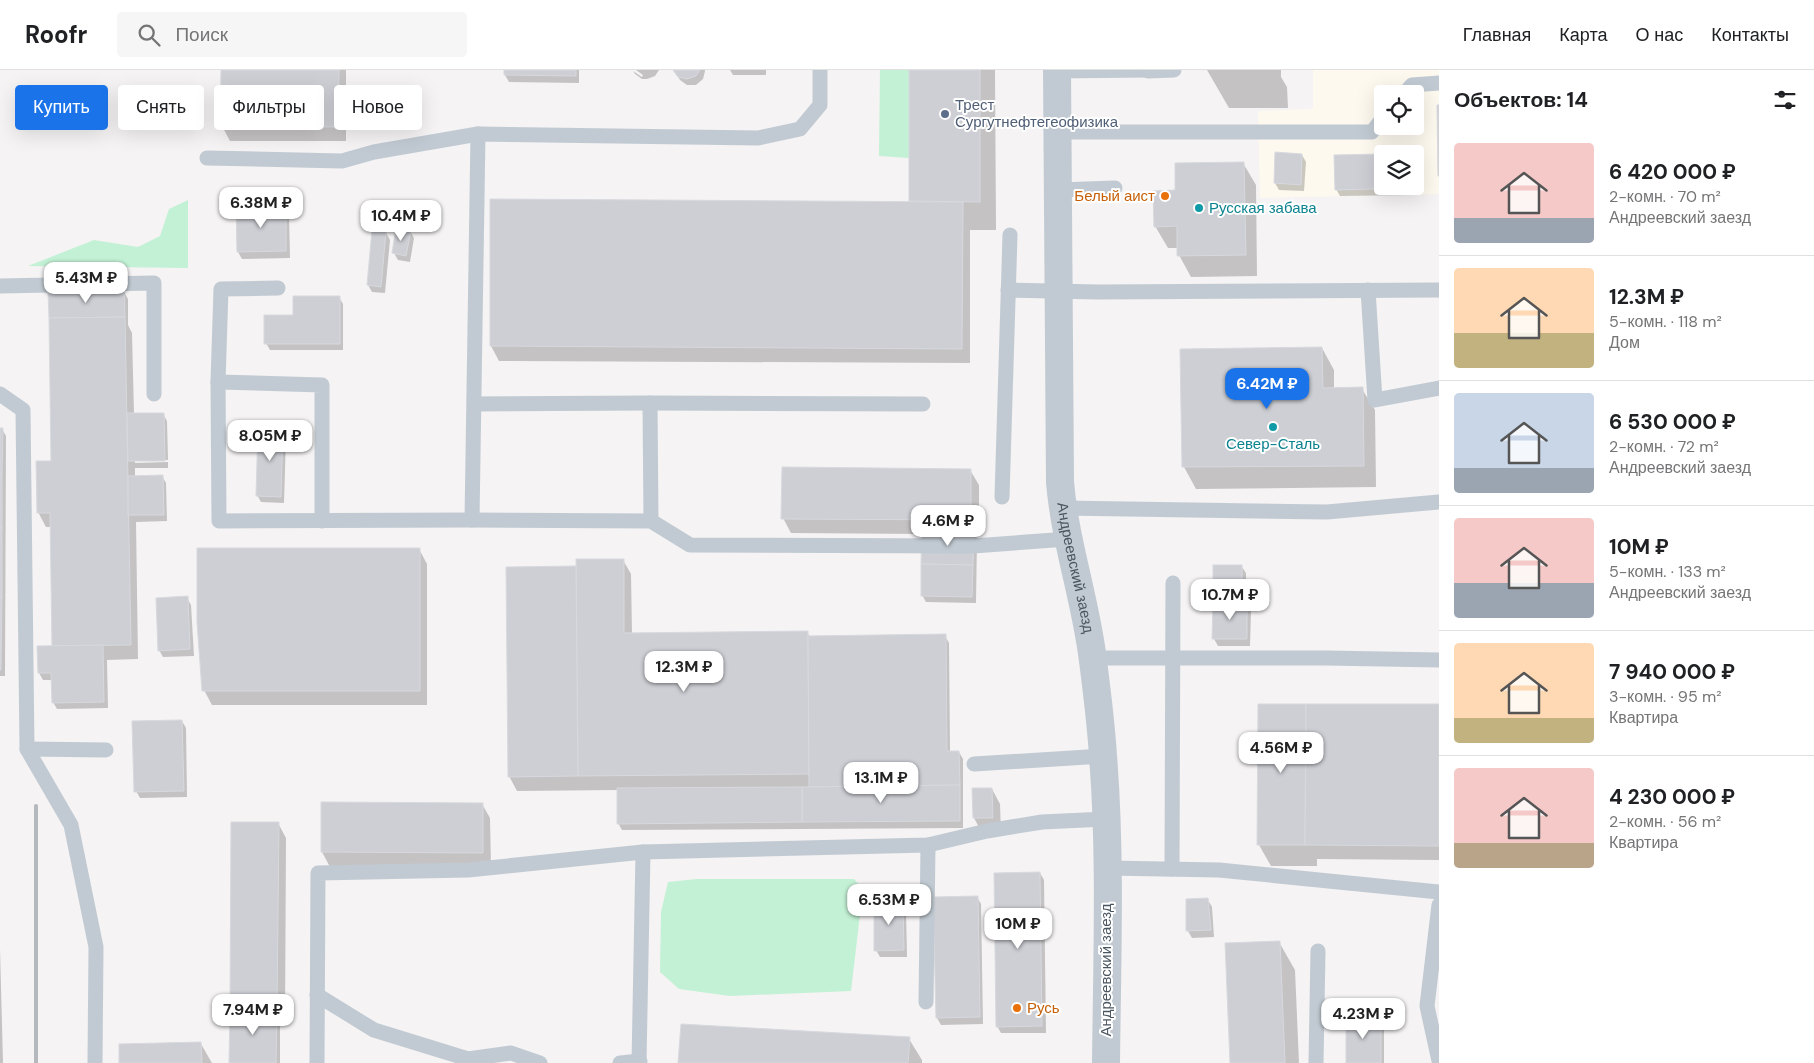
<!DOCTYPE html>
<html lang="ru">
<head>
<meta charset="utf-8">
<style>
  body { margin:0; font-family:"DM Sans",sans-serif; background:#f6f6f6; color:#202124; height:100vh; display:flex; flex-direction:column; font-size:19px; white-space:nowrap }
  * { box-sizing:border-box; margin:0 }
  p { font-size:16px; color:#757577 }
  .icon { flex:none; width:28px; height:28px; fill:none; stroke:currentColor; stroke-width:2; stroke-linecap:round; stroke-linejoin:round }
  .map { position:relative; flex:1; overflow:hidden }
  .details { display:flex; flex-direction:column; background:#fff; width:375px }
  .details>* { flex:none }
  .banner { position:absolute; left:15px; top:15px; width:475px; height:45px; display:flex; gap:10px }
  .fabs { position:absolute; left:1374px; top:15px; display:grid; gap:10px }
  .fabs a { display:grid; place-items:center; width:50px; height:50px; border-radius:5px; background:#fff; box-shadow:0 5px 20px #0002; font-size:25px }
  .price { position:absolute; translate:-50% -42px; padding:0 11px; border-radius:10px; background:#fff; color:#222; font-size:16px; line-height:32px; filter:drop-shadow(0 1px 2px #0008) }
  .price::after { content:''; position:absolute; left:50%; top:30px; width:15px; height:11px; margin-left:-8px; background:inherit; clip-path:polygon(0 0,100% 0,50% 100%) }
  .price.current { background:#1a73e8; color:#fff }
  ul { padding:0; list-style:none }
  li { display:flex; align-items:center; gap:15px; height:125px; padding:0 15px }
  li+li { border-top:1px solid #e0e0e0 }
  li span { display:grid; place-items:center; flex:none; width:140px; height:100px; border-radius:5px; color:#555 }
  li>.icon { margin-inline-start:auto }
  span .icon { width:60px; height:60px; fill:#fffc; stroke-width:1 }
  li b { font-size:21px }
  h2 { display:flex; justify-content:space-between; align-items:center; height:60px; padding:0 15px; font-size:21px }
  .pill { padding:0 18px; border-radius:5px; background:#fff; box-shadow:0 5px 20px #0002; font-size:18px; line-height:45px }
  .pill.current { background:#1a73e8; color:#fff }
  header { display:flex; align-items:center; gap:30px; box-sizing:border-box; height:70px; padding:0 25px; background:#fff; border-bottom:1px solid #e0e0e0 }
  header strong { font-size:24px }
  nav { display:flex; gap:28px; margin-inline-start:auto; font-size:18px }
  .search { width:350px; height:45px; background:#f6f6f6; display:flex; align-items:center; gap:12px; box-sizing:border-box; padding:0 18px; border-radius:5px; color:#757577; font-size:19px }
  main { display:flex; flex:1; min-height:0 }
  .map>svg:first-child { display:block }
</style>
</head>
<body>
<header>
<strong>Roofr</strong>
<div class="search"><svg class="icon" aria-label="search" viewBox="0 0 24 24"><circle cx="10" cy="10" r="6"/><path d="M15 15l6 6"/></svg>Поиск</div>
<nav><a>Главная</a><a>Карта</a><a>О нас</a><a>Контакты</a></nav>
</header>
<main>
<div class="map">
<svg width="1439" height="993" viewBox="0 0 1439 993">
  <rect width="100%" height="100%" fill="#f5f3f3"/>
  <!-- commercial -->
  <path fill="#fdf9ef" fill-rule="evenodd" d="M1313 0H1439V124L1260 128 1258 41 1313 39ZM1382 24H1415V56H1382ZM1382 84H1415V116H1382Z"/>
  <!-- green -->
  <g fill="#c3f1d5">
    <polygon points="880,0 909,0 909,88 879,86"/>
    <polygon points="188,130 188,198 28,196 94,170 138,177 160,166 169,139"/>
    <polygon points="697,809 854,809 863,819 851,921 730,926 679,919 660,902 661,842 668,812"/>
  </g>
  <!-- shadow -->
  <g fill="#0003">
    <polygon points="222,0 346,0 346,71 230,71 222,56"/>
    <polygon points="505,0 579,0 579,13 509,12 505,5"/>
    <polygon points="636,0 659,0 655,6 647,9 642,9 635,4 633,1 642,7 643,5"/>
    <polygon points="674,0 705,0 705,1 703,9 696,15 687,15 680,10"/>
    <polygon points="730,0 766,0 766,5 733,5"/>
    <polygon points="911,0 995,0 996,160 970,160 970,293 499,291 491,276 491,131 911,133"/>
    <polygon points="1207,0 1281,0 1281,7 1287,17 1288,38 1229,38"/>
    <polygon points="1302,85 1306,92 1304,121 1279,120 1275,113"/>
    <polygon points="1382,85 1382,116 1414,116 1414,125 1340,126 1336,119 1335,86"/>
    <polygon points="1243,93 1256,115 1257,206 1191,207 1179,185 1179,178 1168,178 1155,156 1177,122"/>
    <polygon points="285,137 289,144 290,188 242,189 238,182"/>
    <polygon points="410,161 414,168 410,192 398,190 394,183"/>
    <polygon points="386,163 390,170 385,223 372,222 368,215"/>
    <polygon points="124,222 128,229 128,255 132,263 134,344 163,344 167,351 168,390 135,390 135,393 168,392 168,398 135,398 135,407 162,406 166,413 167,451 136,452 138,589 107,590 108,638 57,639 53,632 53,610 43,610 39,603 38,578 54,578 52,457 46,457 38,442 52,392"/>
    <polygon points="339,227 343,234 343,280 270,280 266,273 294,246"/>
    <polygon points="1322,278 1334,300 1334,319 1362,319 1375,340 1376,417 1196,419 1184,397 1182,280"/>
    <polygon points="0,359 2,359 6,366 5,606 0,606"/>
    <polygon points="282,360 286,367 284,433 261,432 257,425"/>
    <polygon points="970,400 979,415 979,464 974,464 977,468 976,533 926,532 922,525 923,464 791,463 783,448"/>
    <polygon points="419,479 427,494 427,635 212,635 204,620"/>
    <polygon points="623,490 631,504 632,564 807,562 810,567 945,566 949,573 950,682 959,682 963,689 963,758 622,760 618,753 618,720 517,721 509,706 507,498 577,498"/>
    <polygon points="1214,496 1242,497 1246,503 1246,534 1251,541 1250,576 1218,576 1214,569"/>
    <polygon points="187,528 191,535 194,586 163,587 159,580"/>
    <polygon points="1439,636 1439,790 1317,789 1317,796 1271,796 1259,775"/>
    <polygon points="182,651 186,658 187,727 140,728 136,721"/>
    <polygon points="974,719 992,719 1000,734 1001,762 982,763 974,748"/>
    <polygon points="322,734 482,734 490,748 491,797 330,797 322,782"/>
    <polygon points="278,753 286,768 285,952 280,952 280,993 230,993"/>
    <polygon points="1040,803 1044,810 1046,963 1001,963 997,956"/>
    <polygon points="977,827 981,834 983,954 941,955 937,948"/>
    <polygon points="1208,830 1212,837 1214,867 1192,868 1188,861"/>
    <polygon points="902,833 906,840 907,887 880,887 876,880"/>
    <polygon points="1279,872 1295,900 1299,993 1231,993"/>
    <polygon points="0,878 3,993 0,993"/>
    <polygon points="1380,947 1384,954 1384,993 1348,993"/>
    <polygon points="909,969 922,990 922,993 680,993"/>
    <polygon points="201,974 212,993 120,993"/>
  </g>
  <!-- building -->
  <g fill="#cdcfd5" stroke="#d7d9de">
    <polygon points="221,0 339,0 338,57 220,56"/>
    <polygon points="504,0 576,0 576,6 504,5"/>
    <polygon points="673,0 700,0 696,6 687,9 678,7"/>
    <polygon points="909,0 980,0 980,132 909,131"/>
    <polygon points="1437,35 1439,35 1439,106 1438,106"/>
    <polygon points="1275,82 1302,84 1301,115 1274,113"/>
    <polygon points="1382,84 1382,116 1411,116 1411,118 1335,120 1334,85"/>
    <polygon points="1244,92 1246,185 1177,186 1177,156 1154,157 1153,121 1175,120 1175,93"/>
    <polygon points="490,129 963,132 962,279 490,276"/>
    <polygon points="286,136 286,181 237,182 236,137"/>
    <polygon points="396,158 411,160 406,186 392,183"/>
    <polygon points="372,160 386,162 381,217 367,215"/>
    <polygon points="124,221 125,247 49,248 48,222"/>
    <polygon points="293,226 340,226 340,274 264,274 264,245 293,245"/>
    <polygon points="125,247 131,575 52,576 50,443 37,443 36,391 51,391 49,248"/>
    <polygon points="1322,277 1323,318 1363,317 1364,396 1182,397 1180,279"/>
    <polygon points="127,343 164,343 165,391 128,391"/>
    <polygon points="0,358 3,358 2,404 0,404"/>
    <polygon points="258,358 283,359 281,427 256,426"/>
    <polygon points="782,397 971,399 971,450 781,449"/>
    <rect x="0" y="404" width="2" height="54"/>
    <polygon points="163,405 164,445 128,445 128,406"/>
    <rect x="0" y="458" width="2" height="69"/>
    <polygon points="922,460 974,460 973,495 921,494"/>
    <polygon points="197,478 420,478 420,621 202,621 197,552"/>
    <polygon points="576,489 624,489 624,563 808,561 809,704 578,706"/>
    <polygon points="921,494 973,495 972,527 921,526"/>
    <rect x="1213" y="495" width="29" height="38"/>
    <polygon points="576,496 578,706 508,707 506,497"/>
    <polygon points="188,526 190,579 158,581 156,528"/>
    <polygon points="0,527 2,527 1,600 0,600"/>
    <polygon points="1213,533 1247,533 1247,569 1212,569"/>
    <polygon points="946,564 947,681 959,681 960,715 809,717 808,566"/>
    <polygon points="103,575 104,632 52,633 51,603 38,603 37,576"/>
    <polygon points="1258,634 1306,634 1305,775 1257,775"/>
    <polygon points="1306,634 1439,634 1439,776 1305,775"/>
    <polygon points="182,650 184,721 134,722 132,651"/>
    <polygon points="960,715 960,751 802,752 802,717"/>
    <polygon points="802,717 802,752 617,754 617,718"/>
    <polygon points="972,718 992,718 993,748 973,748"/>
    <polygon points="321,732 483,733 483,783 321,782"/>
    <polygon points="231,752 279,752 277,938 230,938"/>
    <polygon points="1040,802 1042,956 996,957 994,803"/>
    <polygon points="978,826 980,947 936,948 933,827"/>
    <polygon points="1208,828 1211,860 1186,861 1186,829"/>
    <polygon points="874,832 903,832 904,880 874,881"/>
    <polygon points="1280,871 1285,993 1230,993 1225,873"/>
    <polygon points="230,938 277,938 276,993 229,993"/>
    <rect x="1346" y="946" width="35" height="47"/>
    <polygon points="681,954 910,967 908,993 678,993"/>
    <polygon points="201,972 202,993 119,993 119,974"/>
  </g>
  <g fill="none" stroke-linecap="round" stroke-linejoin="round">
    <!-- service -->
    <g stroke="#c1cad2" stroke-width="15">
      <polyline points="1057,1 1148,0"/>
      <polyline points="1148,1 1174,0"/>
      <polyline points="1404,24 1412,15 1439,13"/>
      <polyline points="1057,62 1372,62 1382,49"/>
      <polyline points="207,88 342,91 374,82 478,64 758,68 800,59 820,35 820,0"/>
      <polyline points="1058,120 1115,118"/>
      <polyline points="0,216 154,213 154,324"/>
      <polyline points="278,218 221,219 218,312 219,451 472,450 651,451 690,475 973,476 1068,469"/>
      <polyline points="1008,220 1098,222 1439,220"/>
      <polyline points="1368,220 1375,330 1439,318"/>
      <polyline points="218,312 322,315 322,451"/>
      <polyline points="0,324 23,340 27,679 71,755 96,877 95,993"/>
      <polyline points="650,333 651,451"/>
      <polyline points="475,334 650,333 923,334"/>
      <polyline points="1002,427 1010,165"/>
      <polyline points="1062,438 1327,442 1439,432"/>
      <polyline points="472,450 478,64"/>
      <polyline points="1093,588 1326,588 1439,590"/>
      <polyline points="27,679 106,680"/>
      <polyline points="974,694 1103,686"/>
      <polyline points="1107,798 1219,800 1439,822"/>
      <polyline points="1172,799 1173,513"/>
      <polyline points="1439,835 1427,936 1439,991"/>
      <polyline points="317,925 374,960 468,989 511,983 540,993"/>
      <polyline points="926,932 928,775"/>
      <polyline points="317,993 318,803 468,800 643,782 928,775 987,761 1042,752 1106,749"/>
      <polyline points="620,993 640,991"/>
      <polyline points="639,993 643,782"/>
      <polyline points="1316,993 1318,881"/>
    </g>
    <!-- tertiary -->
    <path stroke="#c1cad2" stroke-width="28" id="s1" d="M1057 0 1060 412C1065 473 1086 531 1093 591 1097 622 1101 654 1103 686 1111 787 1107 891 1106 993"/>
    <!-- rail -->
    <polyline stroke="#b5b8bd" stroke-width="4" points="36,736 36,993"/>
  </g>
  <!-- markers -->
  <circle fill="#5c6f8a" stroke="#fff" stroke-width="2" cx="945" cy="44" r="5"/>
  <g fill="#e8710a" stroke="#fff" stroke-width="2">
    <circle cx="1165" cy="126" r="5"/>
    <circle cx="1017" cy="938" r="5"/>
  </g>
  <g fill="#0f9aa8" stroke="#fff" stroke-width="2">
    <circle cx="1199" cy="138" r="5"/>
    <circle cx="1273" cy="357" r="5"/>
  </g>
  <g text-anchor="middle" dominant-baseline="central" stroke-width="4" stroke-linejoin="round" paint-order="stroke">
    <!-- service labels -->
    <g font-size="15" fill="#4e5e75" stroke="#fff" text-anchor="start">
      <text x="955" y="35">Трест<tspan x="955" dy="17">Сургутнефтегеофизика</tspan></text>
    </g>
    <!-- food labels -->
    <g font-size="15" fill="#c56008" stroke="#fff" text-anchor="end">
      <text x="1155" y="126">Белый аист</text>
      <text x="1027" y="938" text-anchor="start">Русь</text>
    </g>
    <!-- culture labels -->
    <g font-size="15" fill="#0d838f" stroke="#fff" text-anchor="start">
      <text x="1209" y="138">Русская забава</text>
      <text x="1273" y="374" text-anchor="middle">Север-Сталь</text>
    </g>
    <!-- street labels -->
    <g font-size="15" fill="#4a5661" stroke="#fff">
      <text stroke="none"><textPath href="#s1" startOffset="499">Андреевский заезд</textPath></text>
      <text transform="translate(1106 900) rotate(-90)">Андреевский заезд</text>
    </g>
  </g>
</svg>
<div class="fabs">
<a><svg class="icon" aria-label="locate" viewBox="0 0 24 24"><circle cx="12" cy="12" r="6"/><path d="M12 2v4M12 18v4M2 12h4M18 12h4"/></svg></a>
<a><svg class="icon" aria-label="layers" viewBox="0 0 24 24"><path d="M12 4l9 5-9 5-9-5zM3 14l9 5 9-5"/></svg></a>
</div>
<b class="price" style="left:261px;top:159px">6.38M ₽</b>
<b class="price" style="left:401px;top:172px">10.4M ₽</b>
<b class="price" style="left:86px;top:234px">5.43M ₽</b>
<b class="price current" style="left:1267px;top:340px">6.42M ₽</b>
<b class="price" style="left:270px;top:392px">8.05M ₽</b>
<b class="price" style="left:948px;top:477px">4.6M ₽</b>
<b class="price" style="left:1230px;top:551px">10.7M ₽</b>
<b class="price" style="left:684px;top:623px">12.3M ₽</b>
<b class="price" style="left:1281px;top:704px">4.56M ₽</b>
<b class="price" style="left:881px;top:734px">13.1M ₽</b>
<b class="price" style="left:889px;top:856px">6.53M ₽</b>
<b class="price" style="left:1018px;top:880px">10M ₽</b>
<b class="price" style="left:253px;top:966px">7.94M ₽</b>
<b class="price" style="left:1363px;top:970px">4.23M ₽</b>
<div class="banner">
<a class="pill current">Купить</a>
<a class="pill">Снять</a>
<a class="pill">Фильтры</a>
<a class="pill">Новое</a>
</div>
</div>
<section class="details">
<h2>Объектов: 14<svg class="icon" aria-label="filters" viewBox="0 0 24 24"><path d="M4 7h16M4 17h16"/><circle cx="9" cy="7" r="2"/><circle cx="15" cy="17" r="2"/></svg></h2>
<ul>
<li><span style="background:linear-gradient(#f6c9c9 75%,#9aa5b1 0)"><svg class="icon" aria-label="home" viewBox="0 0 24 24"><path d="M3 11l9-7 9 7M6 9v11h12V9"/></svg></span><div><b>6 420 000 ₽</b><p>2-комн. · 70 m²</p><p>Андреевский заезд</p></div></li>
<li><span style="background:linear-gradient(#ffd9b3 65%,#c2b280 0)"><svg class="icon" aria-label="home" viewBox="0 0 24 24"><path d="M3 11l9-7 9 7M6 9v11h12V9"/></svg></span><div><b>12.3M ₽</b><p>5-комн. · 118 m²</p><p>Дом</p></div></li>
<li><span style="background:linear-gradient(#c9d6e8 75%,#9aa5b1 0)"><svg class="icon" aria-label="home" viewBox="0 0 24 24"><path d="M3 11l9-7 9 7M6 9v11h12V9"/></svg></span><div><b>6 530 000 ₽</b><p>2-комн. · 72 m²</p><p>Андреевский заезд</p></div></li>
<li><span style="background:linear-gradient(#f6c9c9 65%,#9aa5b1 0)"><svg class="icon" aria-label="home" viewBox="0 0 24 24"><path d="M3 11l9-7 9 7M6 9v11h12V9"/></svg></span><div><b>10M ₽</b><p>5-комн. · 133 m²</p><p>Андреевский заезд</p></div></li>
<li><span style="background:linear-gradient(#ffd9b3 75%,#c2b280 0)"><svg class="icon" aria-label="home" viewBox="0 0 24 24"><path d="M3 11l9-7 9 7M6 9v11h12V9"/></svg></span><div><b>7 940 000 ₽</b><p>3-комн. · 95 m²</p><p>Квартира</p></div></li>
<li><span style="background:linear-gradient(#f6c9c9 75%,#b9a48a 0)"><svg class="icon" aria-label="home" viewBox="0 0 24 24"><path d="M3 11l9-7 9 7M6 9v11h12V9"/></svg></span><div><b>4 230 000 ₽</b><p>2-комн. · 56 m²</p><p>Квартира</p></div></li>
</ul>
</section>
</main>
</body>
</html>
